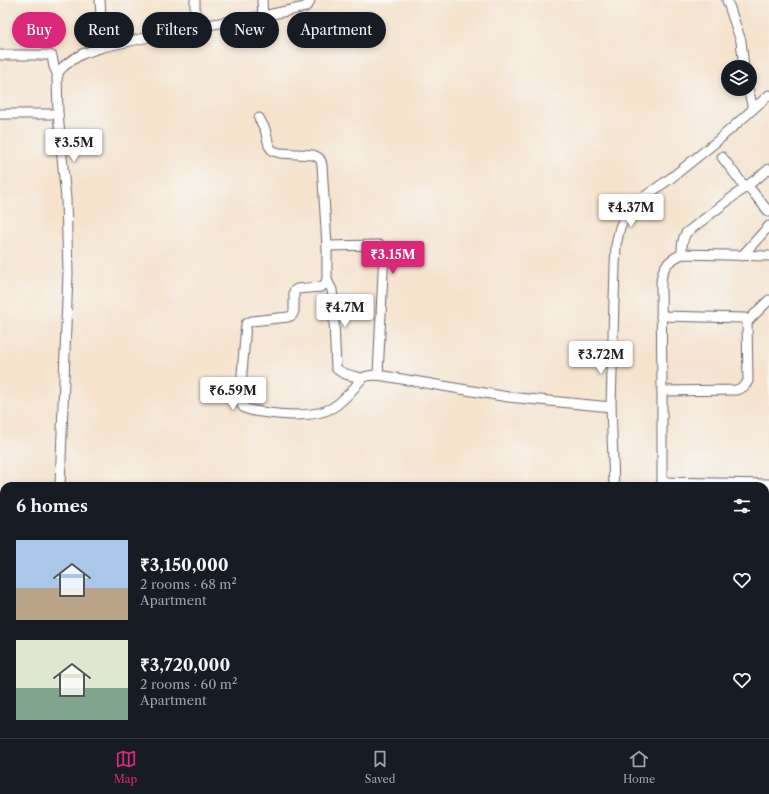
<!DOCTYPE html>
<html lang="en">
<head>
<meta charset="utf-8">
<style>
  body { margin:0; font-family:"Libre Caslon Text",serif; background:#20242c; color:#f1f3f6; height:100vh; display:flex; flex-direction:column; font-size:15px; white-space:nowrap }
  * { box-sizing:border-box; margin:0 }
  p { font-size:13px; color:#9ea1a6 }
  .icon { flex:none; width:22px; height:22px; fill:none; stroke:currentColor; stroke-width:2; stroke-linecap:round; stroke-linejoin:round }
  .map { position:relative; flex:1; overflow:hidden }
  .drawer { position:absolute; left:0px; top:482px; width:769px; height:256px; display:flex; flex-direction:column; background:#171b24; border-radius:12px 12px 0 0; box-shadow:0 2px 6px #0003 }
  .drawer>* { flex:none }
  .hud { position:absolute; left:12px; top:12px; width:400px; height:36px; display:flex; gap:8px }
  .fabs { position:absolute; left:721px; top:60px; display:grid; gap:8px }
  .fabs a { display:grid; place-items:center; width:36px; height:36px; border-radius:50%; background:#171b24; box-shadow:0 2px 6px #0003; font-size:20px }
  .price { position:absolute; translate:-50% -34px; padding:0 9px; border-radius:4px; background:#fff; color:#222; font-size:13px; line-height:26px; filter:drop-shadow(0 1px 2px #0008) }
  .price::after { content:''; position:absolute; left:50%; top:24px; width:12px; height:9px; margin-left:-6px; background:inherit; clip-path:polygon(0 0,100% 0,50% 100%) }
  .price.current { background:#db2777; color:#fff }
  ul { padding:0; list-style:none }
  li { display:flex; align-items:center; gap:12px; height:100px; padding:0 16px }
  li span { display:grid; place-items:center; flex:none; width:112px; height:80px; border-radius:0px; color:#555 }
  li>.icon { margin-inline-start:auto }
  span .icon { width:48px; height:48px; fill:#fffc; stroke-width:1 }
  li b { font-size:17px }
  h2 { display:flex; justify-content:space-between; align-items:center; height:48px; padding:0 16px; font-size:17px }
  .tag { padding:0 14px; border-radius:18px; background:#171b24; box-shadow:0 2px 6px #0003; font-size:14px; line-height:36px }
  .tag.current { background:#db2777; color:#fff }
  .menu { display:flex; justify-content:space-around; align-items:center; height:56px; border-top:1px solid #363941; background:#171b24; font-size:11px; color:#9ea1a6 }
  .menu a { display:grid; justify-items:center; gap:2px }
  .menu .current { color:#db2777 }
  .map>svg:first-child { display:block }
</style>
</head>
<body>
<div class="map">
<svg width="769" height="738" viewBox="0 0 769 738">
  <rect width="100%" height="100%" fill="#f6f6f2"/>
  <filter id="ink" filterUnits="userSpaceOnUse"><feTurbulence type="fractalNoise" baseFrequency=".025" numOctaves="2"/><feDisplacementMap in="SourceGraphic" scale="8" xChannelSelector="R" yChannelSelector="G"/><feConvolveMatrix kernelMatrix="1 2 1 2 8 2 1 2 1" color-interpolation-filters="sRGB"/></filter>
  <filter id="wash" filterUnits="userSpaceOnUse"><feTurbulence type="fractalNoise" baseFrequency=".012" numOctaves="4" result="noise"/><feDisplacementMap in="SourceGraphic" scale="16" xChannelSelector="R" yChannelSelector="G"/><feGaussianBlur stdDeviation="0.9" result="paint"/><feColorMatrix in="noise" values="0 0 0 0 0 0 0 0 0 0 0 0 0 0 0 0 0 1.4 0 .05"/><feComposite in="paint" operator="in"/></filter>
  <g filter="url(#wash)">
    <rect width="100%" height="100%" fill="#f5e3cd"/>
  </g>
  <g filter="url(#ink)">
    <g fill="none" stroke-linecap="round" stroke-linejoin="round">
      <defs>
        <g id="lane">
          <polyline points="765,651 769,650"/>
          <polyline points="580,734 582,738"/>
          <polyline points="745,734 747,738"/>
          <polyline points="523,738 534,734"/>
          <polyline points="768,738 769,737"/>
        </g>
        <g id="street">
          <polyline points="100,0 103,47"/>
          <polyline points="195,0 195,27"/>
          <polyline points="727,0 741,41 744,67"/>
          <polyline points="263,16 305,7 309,3 310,0"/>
          <polyline points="1,55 49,55 52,56 54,67 58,75"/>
          <polyline points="748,89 753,108"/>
          <polyline points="0,114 58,114"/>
          <path d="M259 118 265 129 269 146 273 151 280 153 313 155C319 157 321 159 322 165L327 246V280L325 284 321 287 297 289 294 291V311C293 315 292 316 288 317L252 321 246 324 240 399C241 402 241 405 243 407 248 411 255 411 261 412 281 415 314 418 332 408 341 403 348 395 355 387 357 384 360 380 363 378 367 375 373 375 378 375L508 397 611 407"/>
          <polyline points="722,157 745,187"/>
          <polyline points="747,185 769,212"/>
          <path d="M327 246 379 245C383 246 383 248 384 252L378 375"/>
          <path d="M682 254C682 246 682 240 686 233L769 169"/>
          <polyline points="742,256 769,226"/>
          <path d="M327 280 332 290 333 298 336 368C342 375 354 376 362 378"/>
          <path d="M661 316 745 318 747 322 748 381C745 387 742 388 736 390L662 391"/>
          <polyline points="747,322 769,300"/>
          <polyline points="662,482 769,484"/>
          <polyline points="60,486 68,273 66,199 58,114 57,77 59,71 64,66 72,60 82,54 103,47 195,27 263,16 262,0"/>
          <polyline points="614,486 611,407 615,265 616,245 620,227 629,209 634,204 671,178 716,142 769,95"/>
          <path d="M662 486V391L661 283C662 266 668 261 682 254L769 256"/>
          <polyline points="0,624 4,623"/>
          <polyline points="294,734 294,738"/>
          <polyline points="350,738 364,734"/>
        </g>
        <g id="secondary">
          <polyline points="0,555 4,554"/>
          <polyline points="166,734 168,738"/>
        </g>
      </defs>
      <!-- lane casing -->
      <use href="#lane" stroke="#6c666e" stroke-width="6"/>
      <!-- street casing -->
      <use href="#street" stroke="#6c666e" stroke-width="11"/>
      <!-- secondary casing -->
      <use href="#secondary" stroke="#6c666e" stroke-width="14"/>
      <!-- lane -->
      <use href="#lane" stroke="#fff" stroke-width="4.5"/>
      <!-- street -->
      <use href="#street" stroke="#fff" stroke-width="9"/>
      <!-- secondary -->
      <use href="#secondary" stroke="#fbe5cf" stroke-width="12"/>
    </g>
  </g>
</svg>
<div class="fabs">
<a><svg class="icon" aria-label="layers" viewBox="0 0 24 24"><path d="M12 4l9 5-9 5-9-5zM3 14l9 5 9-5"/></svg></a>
</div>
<b class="price" style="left:74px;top:163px">₹3.5M</b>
<b class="price" style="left:631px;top:228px">₹4.37M</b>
<b class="price current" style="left:393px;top:275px">₹3.15M</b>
<b class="price" style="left:345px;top:328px">₹4.7M</b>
<b class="price" style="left:601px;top:375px">₹3.72M</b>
<b class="price" style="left:233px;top:411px">₹6.59M</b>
<div class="hud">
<a class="tag current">Buy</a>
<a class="tag">Rent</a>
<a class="tag">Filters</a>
<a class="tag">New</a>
<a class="tag">Apartment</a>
</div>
<section class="drawer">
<h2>6 homes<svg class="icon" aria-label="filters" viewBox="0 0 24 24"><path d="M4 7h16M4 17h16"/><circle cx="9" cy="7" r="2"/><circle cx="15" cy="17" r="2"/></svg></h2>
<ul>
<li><span style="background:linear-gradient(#a9c7e8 60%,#b9a48a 0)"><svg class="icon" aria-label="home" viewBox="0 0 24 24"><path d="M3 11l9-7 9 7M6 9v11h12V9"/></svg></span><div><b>₹3,150,000</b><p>2 rooms · 68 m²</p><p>Apartment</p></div><svg class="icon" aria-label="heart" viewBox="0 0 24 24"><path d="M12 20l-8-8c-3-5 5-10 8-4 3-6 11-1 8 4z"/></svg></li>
<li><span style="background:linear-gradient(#dfe7d0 60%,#7fa58c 0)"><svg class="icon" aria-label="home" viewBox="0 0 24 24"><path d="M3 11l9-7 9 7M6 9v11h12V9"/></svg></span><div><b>₹3,720,000</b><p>2 rooms · 60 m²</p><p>Apartment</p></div><svg class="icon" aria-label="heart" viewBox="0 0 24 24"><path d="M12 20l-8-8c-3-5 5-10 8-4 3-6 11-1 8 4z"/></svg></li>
</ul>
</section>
</div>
<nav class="menu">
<a class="current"><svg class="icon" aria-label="map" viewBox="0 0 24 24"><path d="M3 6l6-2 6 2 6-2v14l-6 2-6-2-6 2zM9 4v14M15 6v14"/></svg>Map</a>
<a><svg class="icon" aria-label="saved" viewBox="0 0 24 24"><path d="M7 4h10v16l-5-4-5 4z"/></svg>Saved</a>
<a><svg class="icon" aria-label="home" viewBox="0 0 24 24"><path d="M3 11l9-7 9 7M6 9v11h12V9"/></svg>Home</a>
</nav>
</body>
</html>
